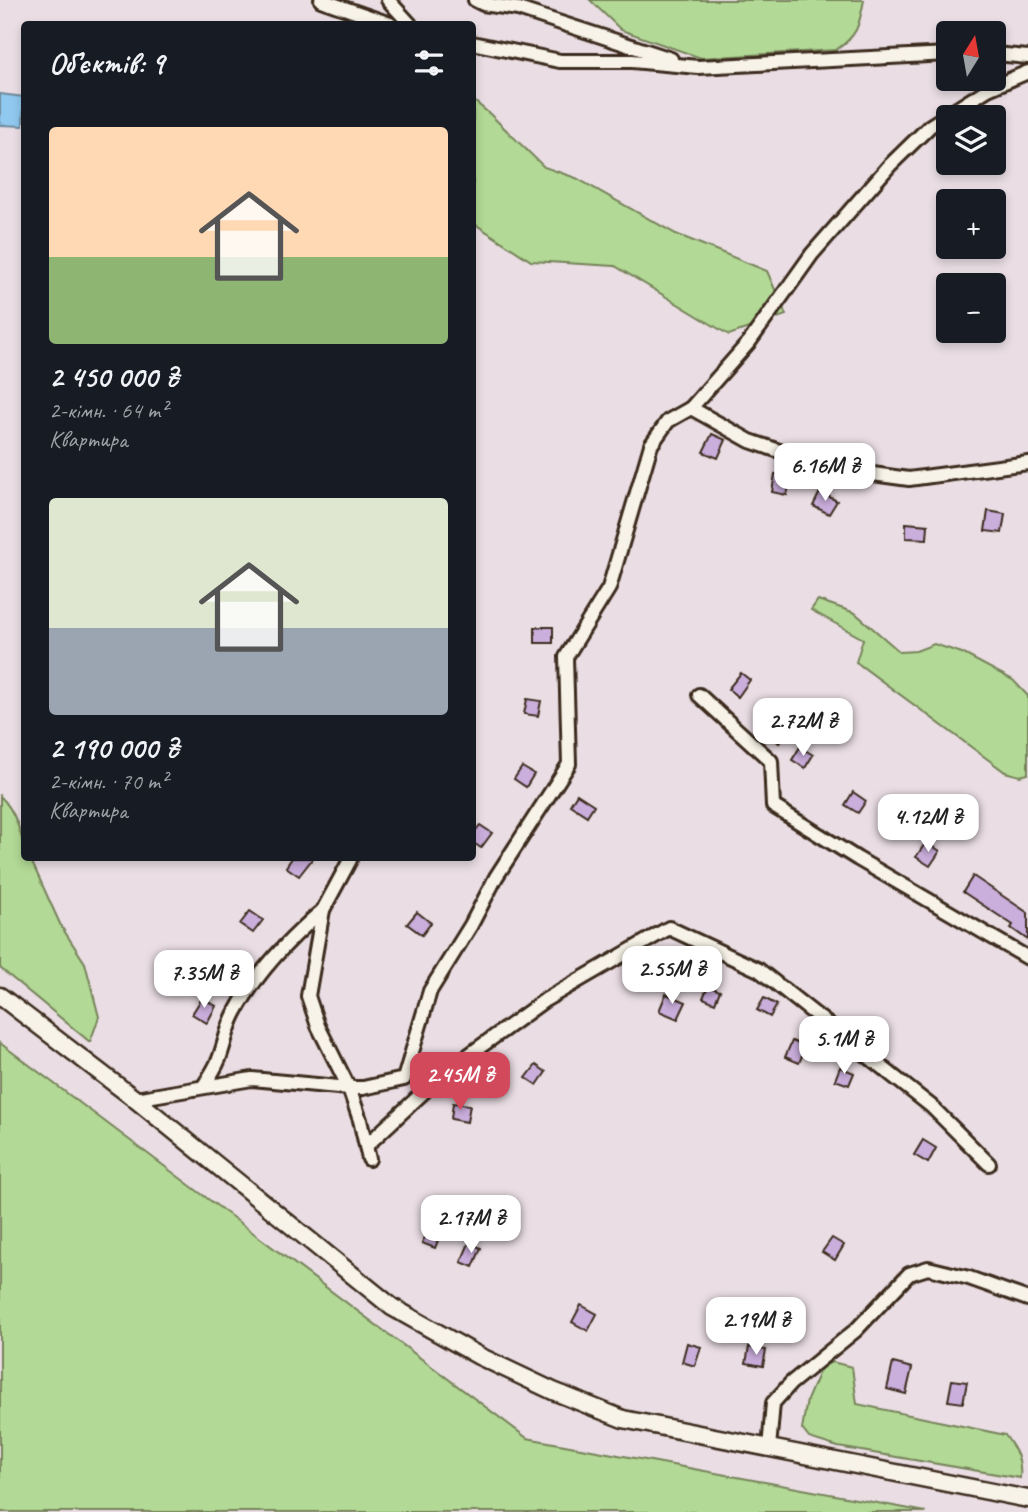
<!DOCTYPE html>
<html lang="uk">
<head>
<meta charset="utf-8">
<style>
  body { margin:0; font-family:Caveat,sans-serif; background:#242831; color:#f1f3f6; height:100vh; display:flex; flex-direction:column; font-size:26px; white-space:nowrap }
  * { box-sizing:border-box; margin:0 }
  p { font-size:23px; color:#9ea1a6 }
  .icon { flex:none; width:38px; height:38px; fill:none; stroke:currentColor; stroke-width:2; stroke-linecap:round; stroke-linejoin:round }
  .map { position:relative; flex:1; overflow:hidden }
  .drawer { position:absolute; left:21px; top:21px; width:455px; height:840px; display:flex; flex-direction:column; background:#171b24; border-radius:7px; box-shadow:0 4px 10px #0003 }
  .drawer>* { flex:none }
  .needle { width:46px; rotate:11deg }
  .controls { position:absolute; left:936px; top:21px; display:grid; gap:14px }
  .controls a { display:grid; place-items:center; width:70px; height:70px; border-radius:7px; background:#171b24; box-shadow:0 4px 10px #0003; font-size:35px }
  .price { position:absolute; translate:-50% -60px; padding:0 16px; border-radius:14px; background:#fff; color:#222; font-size:23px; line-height:46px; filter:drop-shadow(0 2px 4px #0008) }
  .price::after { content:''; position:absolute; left:50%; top:42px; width:21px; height:16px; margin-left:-10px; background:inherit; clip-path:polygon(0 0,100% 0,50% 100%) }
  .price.on { background:#d1495b; color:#fff }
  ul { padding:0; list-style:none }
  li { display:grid; align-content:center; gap:14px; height:371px; padding:0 28px }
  li span { display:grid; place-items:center; height:217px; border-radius:7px; color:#555 }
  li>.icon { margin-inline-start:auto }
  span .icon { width:126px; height:126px; fill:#fffc; stroke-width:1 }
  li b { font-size:30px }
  h2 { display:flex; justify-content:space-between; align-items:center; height:84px; padding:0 28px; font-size:30px }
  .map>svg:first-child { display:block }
</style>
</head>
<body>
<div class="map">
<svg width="1028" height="1512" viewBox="0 0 1028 1512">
  <rect width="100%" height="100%" fill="#eadee4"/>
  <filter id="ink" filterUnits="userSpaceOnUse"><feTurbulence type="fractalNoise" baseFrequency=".0143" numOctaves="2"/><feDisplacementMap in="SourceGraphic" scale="14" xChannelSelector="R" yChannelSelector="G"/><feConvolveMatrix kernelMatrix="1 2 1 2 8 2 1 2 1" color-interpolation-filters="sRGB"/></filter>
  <g filter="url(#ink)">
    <!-- green -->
    <g fill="#b2d995" stroke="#76825a" stroke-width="2">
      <path d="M590 0H864C859 26 858 35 836 50L701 58 621 30Z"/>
      <polygon points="473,100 491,115 544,167 576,178 676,234 767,271 786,315 729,335 615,266 531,261 475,224 473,218"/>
      <polygon points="818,600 855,613 900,652 916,651 934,644 962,653 1013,680 1028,696 1028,774 1020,776 1005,772 856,662 863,639 811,610"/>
      <path d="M0 796C15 810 24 837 24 858H30L61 926 85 963 99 1017 90 1042 0 968Z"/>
      <polygon points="0,1043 527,1438 926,1512 0,1512"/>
      <path d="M832 1362 852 1367 857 1404 1005 1435C1016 1450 1022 1460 1020 1478L838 1447 809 1438 802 1429 807 1400 821 1367Z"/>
    </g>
    <!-- water -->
    <polygon fill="#90c9ef" stroke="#6e899b" stroke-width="2" points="0,94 24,97 23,126 0,125"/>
    <!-- building -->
    <g fill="#caaedc" stroke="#3b2a1e" stroke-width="2">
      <polygon points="712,434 726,440 718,458 703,452"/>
      <polygon points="775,474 791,477 787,495 772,492"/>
      <polygon points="820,492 837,501 829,514 813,506"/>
      <polygon points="988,511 1005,514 1002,533 985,531"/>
      <polygon points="906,523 928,525 927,539 906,538"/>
      <rect x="535" y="627" width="18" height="16"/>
      <polygon points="741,673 750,680 738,697 728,689"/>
      <polygon points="527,699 541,701 538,716 524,714"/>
      <polygon points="778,718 789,727 789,731 779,743 767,732"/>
      <polygon points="800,747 813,755 805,768 792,760"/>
      <polygon points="522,767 534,774 526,787 514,779"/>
      <polygon points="853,792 866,801 858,813 845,805"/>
      <polygon points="577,794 594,805 587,816 570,805"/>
      <polygon points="480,825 492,833 481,848 472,842 472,835"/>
      <polygon points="926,842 940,851 930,866 916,857"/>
      <polygon points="292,858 313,858 299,876 286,867"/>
      <polygon points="973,876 1028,913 1028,940 1011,928 1013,925 963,892"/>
      <polygon points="250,911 263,920 253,933 240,924"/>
      <polygon points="417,912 431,923 422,935 407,924"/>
      <polygon points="708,986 720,991 715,1003 703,998"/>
      <polygon points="666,994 686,1002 678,1019 659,1011"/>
      <polygon points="202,998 216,1006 207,1023 192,1014"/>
      <polygon points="764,998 777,1005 770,1017 757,1010"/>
      <polygon points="792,1041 806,1047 799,1063 785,1057"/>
      <polygon points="536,1065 546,1072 537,1085 526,1078"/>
      <polygon points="840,1067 854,1073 849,1085 835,1080"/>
      <polygon points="453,1103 470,1105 467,1122 451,1119"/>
      <polygon points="923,1140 936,1148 928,1163 914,1155"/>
      <polygon points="430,1225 442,1230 435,1248 422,1243"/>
      <polygon points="832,1238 844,1245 835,1260 822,1252"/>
      <polygon points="469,1243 481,1248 473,1267 461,1262"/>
      <polygon points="581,1305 597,1314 588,1331 572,1322"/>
      <polygon points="687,1343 701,1347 695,1366 682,1362"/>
      <polygon points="749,1347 766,1350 763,1366 746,1363"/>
      <polygon points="893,1363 912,1368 906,1394 887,1389"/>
      <polygon points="952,1380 967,1382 963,1403 948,1401"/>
    </g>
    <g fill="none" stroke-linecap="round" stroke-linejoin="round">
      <defs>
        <g id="minor">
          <polyline points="321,0 390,24"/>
          <polyline points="388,0 410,24"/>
          <polyline points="475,0 483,4 518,9 671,59"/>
          <polyline points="472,43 560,61 632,61 698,67 948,54"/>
          <polyline points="994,54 1028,57"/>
          <polyline points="691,408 750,341 812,254 890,165 930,126 988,89 1028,72"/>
          <polyline points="699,695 771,761 773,806 858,859 1028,958"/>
          <polyline points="349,858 350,860 323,910 308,996 318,1026 349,1088 360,1120 369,1159"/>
          <path d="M203 1087C209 1078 215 1069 219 1059 225 1043 227 1028 235 1013 256 973 289 939 323 910"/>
          <polyline points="135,1099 252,1079 349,1088 363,1088 404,1079 430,991 471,925 496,877 569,764 566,657 609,588 651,445 668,421 691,408 750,441 829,468 909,479 1028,463"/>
          <polyline points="366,1146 444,1073 545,1000 669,928 759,970 931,1106 989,1164"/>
          <polyline points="769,1448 773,1403 791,1383 856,1330 909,1274 928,1268 969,1278 1028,1299"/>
        </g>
        <polyline id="tertiary" points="0,996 135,1099 392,1307 479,1356 553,1391 623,1419 1028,1499"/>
      </defs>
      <!-- minor casing -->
      <use href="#minor" stroke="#3b2a1e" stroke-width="18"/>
      <!-- tertiary casing -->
      <use href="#tertiary" stroke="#3b2a1e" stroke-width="21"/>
      <!-- minor -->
      <use href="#minor" stroke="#f7f3e8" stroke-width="12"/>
      <!-- tertiary -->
      <use href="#tertiary" stroke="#f7f3e8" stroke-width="16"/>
    </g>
  </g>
</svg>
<div class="controls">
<a><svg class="needle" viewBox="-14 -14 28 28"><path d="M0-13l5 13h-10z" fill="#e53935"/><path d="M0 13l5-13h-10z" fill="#9ea1a6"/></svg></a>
<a><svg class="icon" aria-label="layers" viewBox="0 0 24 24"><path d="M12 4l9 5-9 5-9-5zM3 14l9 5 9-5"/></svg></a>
<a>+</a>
<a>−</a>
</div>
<b class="price" style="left:825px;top:503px">6.16M ₴</b>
<b class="price" style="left:803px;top:758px">2.72M ₴</b>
<b class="price" style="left:928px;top:854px">4.12M ₴</b>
<b class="price" style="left:672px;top:1006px">2.55M ₴</b>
<b class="price" style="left:204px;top:1010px">7.35M ₴</b>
<b class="price" style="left:844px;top:1076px">5.1M ₴</b>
<b class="price on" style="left:460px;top:1112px">2.45M ₴</b>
<b class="price" style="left:471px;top:1255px">2.17M ₴</b>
<b class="price" style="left:756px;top:1357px">2.19M ₴</b>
<section class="drawer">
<h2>Об’єктів: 9<svg class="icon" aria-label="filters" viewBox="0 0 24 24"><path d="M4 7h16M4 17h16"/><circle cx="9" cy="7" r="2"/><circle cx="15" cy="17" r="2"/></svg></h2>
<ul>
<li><span style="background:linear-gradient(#ffd9b3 60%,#8fb573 0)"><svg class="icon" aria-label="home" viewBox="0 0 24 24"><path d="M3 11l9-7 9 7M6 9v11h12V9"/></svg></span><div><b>2 450 000 ₴</b><p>2-кімн. · 64 m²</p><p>Квартира</p></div></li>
<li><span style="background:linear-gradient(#dfe7d0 60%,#9aa5b1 0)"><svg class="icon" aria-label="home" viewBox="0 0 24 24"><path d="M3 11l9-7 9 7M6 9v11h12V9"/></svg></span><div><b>2 190 000 ₴</b><p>2-кімн. · 70 m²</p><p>Квартира</p></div></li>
</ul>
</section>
</div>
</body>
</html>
